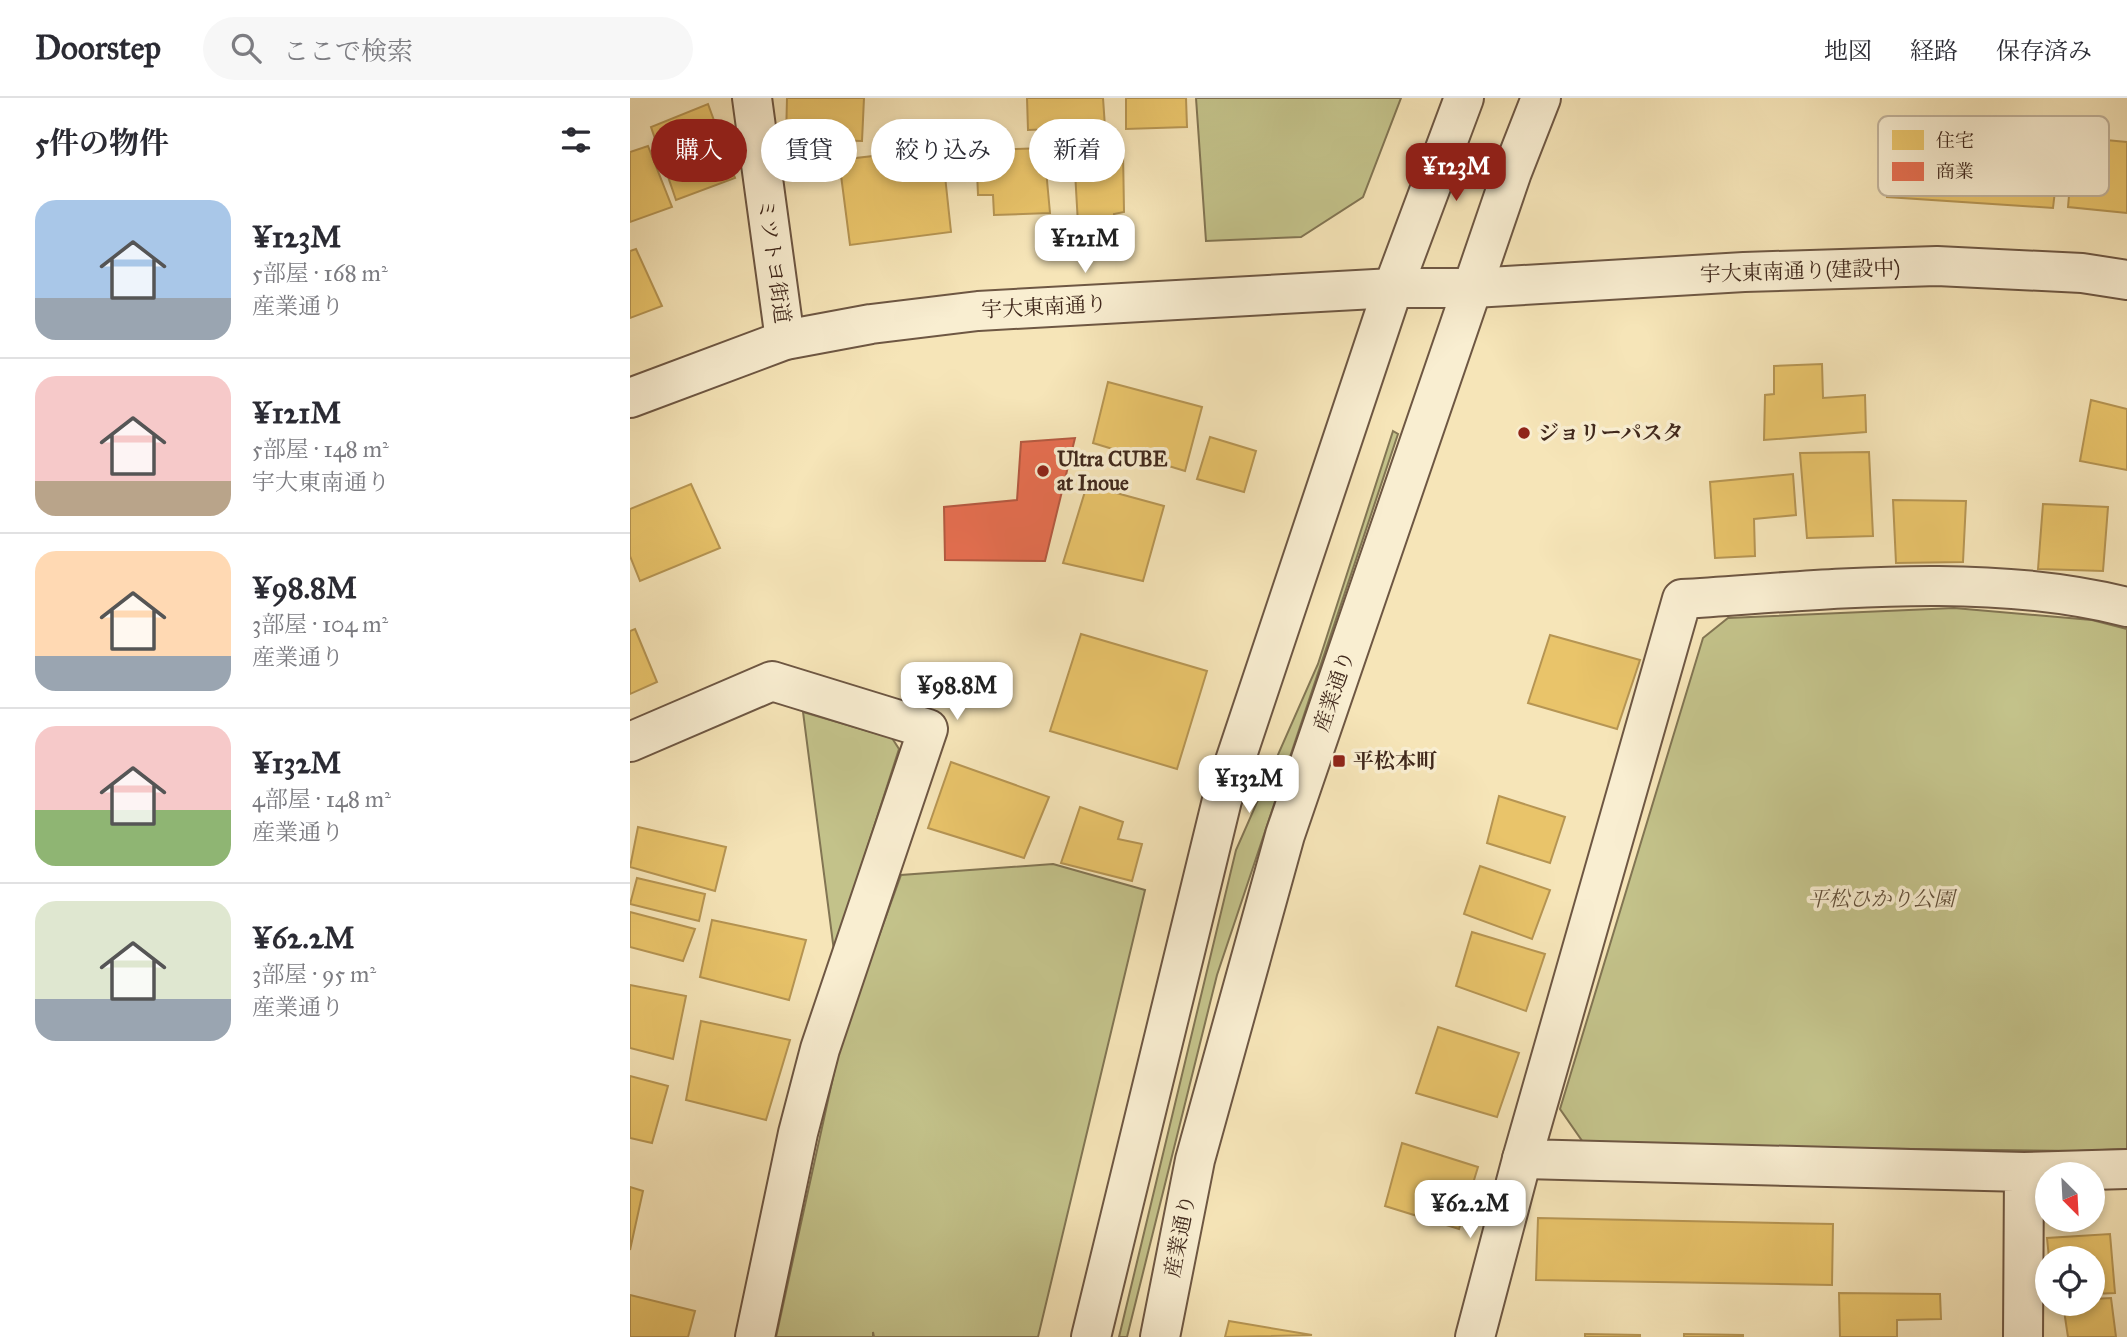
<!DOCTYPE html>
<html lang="ja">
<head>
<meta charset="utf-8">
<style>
  body { margin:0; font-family:"IM FELL Great Primer","Noto Serif JP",serif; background:#f7f7f7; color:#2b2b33; height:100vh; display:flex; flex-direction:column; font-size:26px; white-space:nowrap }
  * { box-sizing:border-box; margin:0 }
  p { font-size:23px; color:#7c7c81 }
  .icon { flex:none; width:38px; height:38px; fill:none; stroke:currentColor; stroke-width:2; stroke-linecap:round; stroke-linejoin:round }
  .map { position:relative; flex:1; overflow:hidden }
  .drawer { display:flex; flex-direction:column; background:#fff; width:630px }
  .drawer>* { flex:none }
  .top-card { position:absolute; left:21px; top:21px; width:665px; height:63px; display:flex; gap:14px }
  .needle { width:46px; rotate:156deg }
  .buttons { position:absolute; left:1405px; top:1064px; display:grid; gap:14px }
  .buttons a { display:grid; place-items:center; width:70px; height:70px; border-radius:50%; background:#fff; box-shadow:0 4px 10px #0003; font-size:35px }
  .price { position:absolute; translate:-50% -60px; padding:0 16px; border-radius:14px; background:#fff; color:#222; font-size:23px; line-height:46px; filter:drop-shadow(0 2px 4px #0008) }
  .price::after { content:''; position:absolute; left:50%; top:42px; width:21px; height:16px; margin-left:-10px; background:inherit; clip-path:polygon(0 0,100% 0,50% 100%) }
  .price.on { background:#8f2418; color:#fff }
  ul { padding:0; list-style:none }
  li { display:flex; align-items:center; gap:21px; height:175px; padding:0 35px }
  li+li { border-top:2px solid #e1e1e2 }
  li span { display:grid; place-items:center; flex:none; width:196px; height:140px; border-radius:21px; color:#555 }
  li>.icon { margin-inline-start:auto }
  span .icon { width:84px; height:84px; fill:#fffc; stroke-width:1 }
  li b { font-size:30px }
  h2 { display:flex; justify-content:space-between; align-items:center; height:84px; padding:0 35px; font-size:30px }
  .chip { padding:0 24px; border-radius:32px; background:#fff; box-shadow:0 4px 10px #0003; font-size:24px; line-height:63px }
  .chip.on { background:#8f2418; color:#fff }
  header { display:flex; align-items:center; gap:42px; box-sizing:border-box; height:98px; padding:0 35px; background:#fff; border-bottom:2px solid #e1e1e2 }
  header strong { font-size:33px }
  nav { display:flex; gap:38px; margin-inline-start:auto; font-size:24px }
  .search { width:490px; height:63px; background:#f7f7f7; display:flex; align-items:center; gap:18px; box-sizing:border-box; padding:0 24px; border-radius:38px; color:#7c7c81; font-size:26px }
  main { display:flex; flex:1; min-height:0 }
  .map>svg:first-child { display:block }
</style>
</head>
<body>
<header>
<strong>Doorstep</strong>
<div class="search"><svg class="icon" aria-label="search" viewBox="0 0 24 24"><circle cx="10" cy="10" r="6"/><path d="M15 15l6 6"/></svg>ここで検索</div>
<nav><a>地図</a><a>経路</a><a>保存済み</a></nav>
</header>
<main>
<section class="drawer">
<h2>5件の物件<svg class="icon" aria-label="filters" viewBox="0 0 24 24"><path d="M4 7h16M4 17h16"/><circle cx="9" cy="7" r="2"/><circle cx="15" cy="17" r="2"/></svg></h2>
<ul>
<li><span style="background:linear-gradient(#a9c7e8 70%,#9aa5b1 0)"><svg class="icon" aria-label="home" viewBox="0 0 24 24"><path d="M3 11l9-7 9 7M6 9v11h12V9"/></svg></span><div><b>¥123M</b><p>5部屋 · 168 m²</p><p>産業通り</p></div></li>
<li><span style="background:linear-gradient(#f6c9c9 75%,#b9a48a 0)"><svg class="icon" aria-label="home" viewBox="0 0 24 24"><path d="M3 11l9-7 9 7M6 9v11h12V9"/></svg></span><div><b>¥121M</b><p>5部屋 · 148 m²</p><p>宇大東南通り</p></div></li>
<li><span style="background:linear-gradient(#ffd9b3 75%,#9aa5b1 0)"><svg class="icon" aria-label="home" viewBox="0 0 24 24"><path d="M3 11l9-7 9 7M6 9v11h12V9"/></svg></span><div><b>¥98.8M</b><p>3部屋 · 104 m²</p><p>産業通り</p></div></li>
<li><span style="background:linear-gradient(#f6c9c9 60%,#8fb573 0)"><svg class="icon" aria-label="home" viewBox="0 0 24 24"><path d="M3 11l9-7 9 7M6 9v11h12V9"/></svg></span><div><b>¥132M</b><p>4部屋 · 148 m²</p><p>産業通り</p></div></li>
<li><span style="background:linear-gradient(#dfe7d0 70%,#9aa5b1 0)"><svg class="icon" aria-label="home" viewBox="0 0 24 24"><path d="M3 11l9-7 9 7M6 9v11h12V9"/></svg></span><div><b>¥62.2M</b><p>3部屋 · 95 m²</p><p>産業通り</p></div></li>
</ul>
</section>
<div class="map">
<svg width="1497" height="1239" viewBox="0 0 1497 1239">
  <rect width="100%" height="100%" fill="#f6e5b8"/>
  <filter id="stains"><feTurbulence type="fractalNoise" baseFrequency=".00286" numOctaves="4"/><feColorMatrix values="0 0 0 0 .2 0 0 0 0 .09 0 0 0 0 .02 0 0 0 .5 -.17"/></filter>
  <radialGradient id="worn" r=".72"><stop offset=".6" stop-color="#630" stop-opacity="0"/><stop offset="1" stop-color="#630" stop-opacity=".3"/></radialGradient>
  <!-- green -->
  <g fill="#c3c28a" stroke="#827553" stroke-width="2">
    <polygon points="566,0 771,0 733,99 671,139 576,143"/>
    <polygon points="763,333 768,336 587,877 497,1239 489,1239 606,752 688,566"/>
    <polygon points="1324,510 1462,522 1497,531 1497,1051 1447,1053 955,1047 930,1011 1073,540 1098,520"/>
    <polygon points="173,614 262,640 269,651 204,853"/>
    <polygon points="423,766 515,792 408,1239 244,1239 243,1234 243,1239 146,1239 211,943 271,777"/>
  </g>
  <!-- homes -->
  <g fill="#e9c46a" stroke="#b69553" stroke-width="2">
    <polygon points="157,0 234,0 232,43 156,41"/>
    <polygon points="397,0 473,0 475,29 398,32"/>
    <polygon points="496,0 556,0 557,29 496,31"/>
    <polygon points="78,6 105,80 46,102 21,29"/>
    <polygon points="1264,20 1432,32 1423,110 1257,99"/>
    <polygon points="1444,39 1497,44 1497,115 1438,109"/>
    <polygon points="18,48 42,109 0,124 0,54"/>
    <polygon points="312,50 321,134 220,147 209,62"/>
    <polygon points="414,50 420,115 364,117 363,97 348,97 347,73 356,71 356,52"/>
    <polygon points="493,53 494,114 484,116 484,122 448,126 444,56"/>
    <polygon points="6,151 32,208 0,220 0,153"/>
    <polygon points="1192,266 1193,300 1235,297 1236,334 1134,342 1135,297 1144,296 1144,268"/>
    <polygon points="478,284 572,309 555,373 463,345"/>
    <polygon points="1461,302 1497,311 1497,372 1450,363"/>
    <polygon points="580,339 626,353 614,394 567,381"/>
    <polygon points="1239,354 1243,438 1177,440 1170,355"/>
    <polygon points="1163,376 1166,417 1124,421 1125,458 1085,460 1080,384"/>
    <polygon points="61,386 90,450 10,483 0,458 0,411"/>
    <polygon points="457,387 534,408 513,483 433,465"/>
    <polygon points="1263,402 1336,403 1333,464 1266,465"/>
    <polygon points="1413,406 1478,409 1473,473 1408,471"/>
    <polygon points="5,531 27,584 0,596 0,533"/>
    <polygon points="451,536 577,573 547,671 420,633"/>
    <polygon points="920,537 1010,562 987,631 898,605"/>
    <polygon points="321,664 419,699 394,760 298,730"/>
    <polygon points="869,698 935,719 920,765 857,745"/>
    <polygon points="450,709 493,724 488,741 512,746 502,783 431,765"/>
    <polygon points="8,729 96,749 85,793 0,769"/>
    <polygon points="850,768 920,792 902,841 834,816"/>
    <polygon points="7,780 75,796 69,823 0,806"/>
    <polygon points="0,814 65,831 53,863 0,849"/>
    <polygon points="82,822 176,842 159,902 70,879"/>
    <polygon points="842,834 915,856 896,913 826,888"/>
    <polygon points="0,887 56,898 43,961 0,950"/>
    <polygon points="71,923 160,942 136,1022 56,1002"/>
    <polygon points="808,929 889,955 867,1019 786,995"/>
    <polygon points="0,978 38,988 22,1045 0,1040"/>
    <polygon points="772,1045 848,1069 829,1131 755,1108"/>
    <polygon points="0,1089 13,1093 0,1152"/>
    <polygon points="908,1120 1203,1126 1202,1187 906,1182"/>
    <polygon points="1480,1136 1485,1195 1463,1196 1463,1160 1419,1160 1417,1140"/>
    <polygon points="1209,1195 1310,1196 1311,1221 1267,1222 1267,1239 1210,1239"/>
    <polygon points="0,1197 65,1213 58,1239 0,1239"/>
    <polygon points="1481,1200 1486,1239 1438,1239 1433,1206 1463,1206 1463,1201"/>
    <polygon points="599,1223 682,1237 595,1239"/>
    <polygon points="955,1236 1010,1237 1010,1239 955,1239"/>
    <polygon points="1054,1236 1113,1237 1113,1239 1054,1239"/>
  </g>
  <!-- shops -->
  <polygon fill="#e76f51" stroke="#b55a41" stroke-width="2" points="445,340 415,463 315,462 314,409 387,402 391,344"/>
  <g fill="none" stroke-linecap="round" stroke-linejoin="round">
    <defs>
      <g id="minor">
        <polyline points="122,0 155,242"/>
        <polyline points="0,300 155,242 241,226 348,213 763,190 843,190 1114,174 1307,168 1452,175 1497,182"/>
        <polyline points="0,644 142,583 298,631 190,951 168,1035 125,1239"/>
        <polyline points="1394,1074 1497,1071"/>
        <polyline points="461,1239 592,702 763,190 834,0"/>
        <polyline points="530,1239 565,1062 655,737 882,74 911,0"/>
        <polyline points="845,1239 892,1061"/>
        <path d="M1393 1239 1394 1074 892 1061 1052 501C1198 492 1353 473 1497 509"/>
      </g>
    </defs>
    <!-- minor casing -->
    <use href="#minor" stroke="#6e5743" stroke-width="42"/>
    <!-- minor -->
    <use href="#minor" stroke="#f9eed1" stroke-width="38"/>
  </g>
  <!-- markers -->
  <g fill="#8f2418" stroke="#f9eed1" stroke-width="2.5">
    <circle cx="894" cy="335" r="7"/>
    <circle cx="413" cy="373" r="7"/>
    <rect x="702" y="656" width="14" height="14" rx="3.5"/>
  </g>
  <g text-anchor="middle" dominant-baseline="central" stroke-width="7" stroke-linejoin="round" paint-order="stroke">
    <!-- street labels -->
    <g font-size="21" fill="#40281c" stroke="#f9eed1">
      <text transform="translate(144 163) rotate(82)">ミツトヨ街道</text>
      <text transform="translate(1170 173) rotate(-2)">宇大東南通り(建設中)</text>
      <text transform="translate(414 209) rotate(-3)">宇大東南通り</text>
      <text transform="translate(704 593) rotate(-71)">産業通り</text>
      <text transform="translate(550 1138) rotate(-79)">産業通り</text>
    </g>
    <!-- poi labels -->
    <g font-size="21" font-weight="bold" fill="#40281c" stroke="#f9eed1" text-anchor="start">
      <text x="908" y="335">ジョリーパスタ</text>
      <text x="427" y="361">Ultra CUBE<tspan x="427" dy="24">at Inoue</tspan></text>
      <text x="723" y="663">平松本町</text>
    </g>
    <!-- park labels -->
    <g font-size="21" font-style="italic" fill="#614e38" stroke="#f9eed1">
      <text x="1251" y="801">平松ひかり公園</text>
    </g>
  </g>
  <!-- legend -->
  <rect x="1248" y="18" width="231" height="80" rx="10" fill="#f9eed1" stroke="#c2b39b" stroke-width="2"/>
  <rect x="1262" y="32" width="32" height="20" fill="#e9c46a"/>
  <rect x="1262" y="64" width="32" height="19" fill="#e76f51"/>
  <g font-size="19" fill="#40281c">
    <text x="1306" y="49">住宅</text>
    <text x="1306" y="80">商業</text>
  </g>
  <rect width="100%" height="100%" filter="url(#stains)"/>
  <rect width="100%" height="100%" fill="url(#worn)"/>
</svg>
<div class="buttons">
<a><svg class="needle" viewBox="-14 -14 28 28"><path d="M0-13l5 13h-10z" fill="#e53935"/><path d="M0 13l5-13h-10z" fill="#7c7c81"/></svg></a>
<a><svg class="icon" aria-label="locate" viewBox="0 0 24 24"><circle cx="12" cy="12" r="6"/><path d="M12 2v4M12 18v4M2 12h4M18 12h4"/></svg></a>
</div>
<b class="price on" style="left:826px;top:105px">¥123M</b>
<b class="price" style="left:455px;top:177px">¥121M</b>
<b class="price" style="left:327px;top:624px">¥98.8M</b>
<b class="price" style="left:619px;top:717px">¥132M</b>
<b class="price" style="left:840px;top:1142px">¥62.2M</b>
<div class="top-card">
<a class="chip on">購入</a>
<a class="chip">賃貸</a>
<a class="chip">絞り込み</a>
<a class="chip">新着</a>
</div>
</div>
</main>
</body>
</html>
